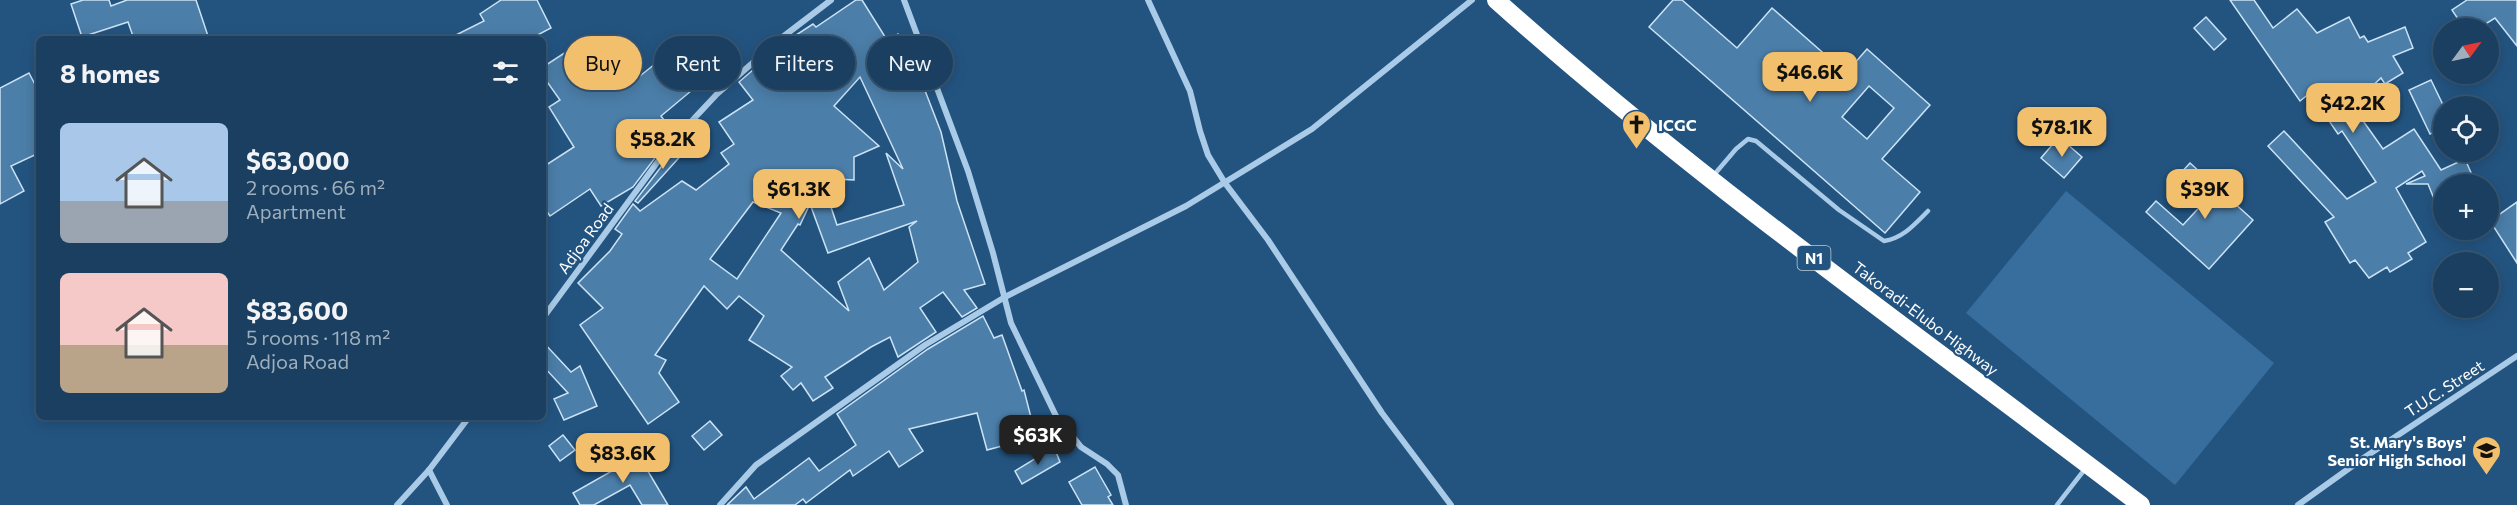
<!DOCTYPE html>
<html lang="en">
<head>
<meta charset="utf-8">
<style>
  body { margin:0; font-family:Commissioner,sans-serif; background:#234666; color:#f1f3f6; height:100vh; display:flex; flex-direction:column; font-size:22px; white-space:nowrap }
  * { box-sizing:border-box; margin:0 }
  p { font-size:20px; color:#9fafbd }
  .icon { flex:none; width:33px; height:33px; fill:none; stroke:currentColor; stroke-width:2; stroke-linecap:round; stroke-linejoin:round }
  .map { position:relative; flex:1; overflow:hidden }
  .panel { position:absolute; left:36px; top:36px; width:510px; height:384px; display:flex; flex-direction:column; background:#1a3f60; border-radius:9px; box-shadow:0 3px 15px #0003,0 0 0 2px #385875 }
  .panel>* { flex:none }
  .banner { position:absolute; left:564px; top:36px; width:570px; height:54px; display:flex; gap:12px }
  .needle { width:39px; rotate:57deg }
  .tools { position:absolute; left:2433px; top:18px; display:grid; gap:12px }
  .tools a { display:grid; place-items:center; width:66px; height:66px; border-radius:50%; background:#1a3f60; box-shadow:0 3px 15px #0003,0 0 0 2px #385875; font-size:30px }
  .price { position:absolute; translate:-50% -51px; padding:0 14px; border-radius:12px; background:#f2bf6c; color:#111; font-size:20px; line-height:39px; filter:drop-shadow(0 2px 3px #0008) }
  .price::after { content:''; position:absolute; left:50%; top:36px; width:18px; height:14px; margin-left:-9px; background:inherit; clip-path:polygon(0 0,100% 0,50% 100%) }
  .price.current { background:#222; color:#fff }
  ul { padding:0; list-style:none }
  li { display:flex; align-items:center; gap:18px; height:150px; padding:0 24px }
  li span { display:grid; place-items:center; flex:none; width:168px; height:120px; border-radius:9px; color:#555 }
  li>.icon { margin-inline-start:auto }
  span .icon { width:72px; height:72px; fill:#fffc; stroke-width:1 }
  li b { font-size:26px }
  h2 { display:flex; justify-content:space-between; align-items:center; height:72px; padding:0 24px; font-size:26px }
  .pill { padding:0 21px; border-radius:27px; background:#1a3f60; box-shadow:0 3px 15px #0003,0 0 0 2px #385875; font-size:21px; line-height:54px }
  .pill.current { background:#f2bf6c; color:#111 }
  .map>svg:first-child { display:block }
</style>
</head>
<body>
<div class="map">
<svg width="2517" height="505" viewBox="0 0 2517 505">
  <rect width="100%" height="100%" fill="#235480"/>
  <!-- green -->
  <polygon fill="#376e9e" points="2066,191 2274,363 2175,485 1966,313"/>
  <!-- building -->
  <g fill="#4b7ea9" stroke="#cce3f5" stroke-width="1.5" fill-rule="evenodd">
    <polygon points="83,0 109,0 111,6 127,0 196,0 208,36 200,39 134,39 128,22 82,37 71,4"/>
    <polygon points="501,0 537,0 551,28 530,39 448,39 484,21 480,14"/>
    <path d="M856 0H862L887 40 898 34 914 62 941 132 957 201 985 284 964 290 977 308 962 317 943 292 920 308 936 332 898 357 890 337 871 347 825 377 833 388 813 401 801 383 793 390 781 376 792 367 749 340 764 316 739 296 727 309 704 286 655 355 666 360 659 373 679 402 648 424 580 325 603 308 578 283 610 251 622 234 615 229 633 204 640 211 682 181 696 190 729 164 721 153 734 144 719 122 753 100 739 82 776 50 795 40 793 37 813 24 816 27ZM860 77 903 169 886 153 904 205 837 225 829 201 835 179 854 180V157L879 146 834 106ZM753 202 781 213 737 279 710 259ZM810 204 828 253 917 221 909 227 918 262 884 290 869 258 838 282 849 311 781 250 798 224 800 225Z"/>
    <path d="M1673 0H1682L1737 48 1772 8 1846 73 1867 49 1930 105 1882 159 1920 192 1885 233 1649 27ZM1869 86 1894 108 1867 139 1842 117Z"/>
    <polygon points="2230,0 2254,0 2273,28 2297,9 2317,33 2349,17 2360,38 2364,36 2368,42 2405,27 2413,48 2393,56 2403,73 2385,84 2381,78 2355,102 2365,116 2361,118 2383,149 2414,129 2441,170 2465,159 2476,184 2444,184 2443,221 2428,184 2406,184 2425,176 2422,171 2396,188 2426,242 2408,253 2412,259 2390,272 2387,267 2369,278 2355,260 2350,263 2325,222 2334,217 2268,146 2284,131 2347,199 2376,182 2342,131 2338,134 2310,93 2300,101"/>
    <polygon points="2467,0 2517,0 2517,46 2495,18 2479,28 2464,28 2452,10"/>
    <polygon points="2206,17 2226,39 2214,50 2194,28"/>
    <polygon points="615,39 640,76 681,43 709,76 661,116 674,133 633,187 601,206 590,189 550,216 543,206 543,167 574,147 549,107 560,100 543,76 543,67 569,50 572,54 586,47 591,56"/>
    <polygon points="29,73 39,92 39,153 11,166 24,191 0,204 0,88"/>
    <polygon points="2431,80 2444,107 2444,128 2430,134 2409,90"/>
    <polygon points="2059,137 2082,157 2064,178 2041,158"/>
    <polygon points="680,142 686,150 638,203 635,201"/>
    <polygon points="2190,163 2253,220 2209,269 2146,212 2156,201 2183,225 2206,200 2178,176"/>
    <polygon points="2517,202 2517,263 2490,221"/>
    <polygon points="983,316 994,338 1002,335 1022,391 1024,390 1036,437 987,450 977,413 909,429 923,451 899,467 889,451 853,476 850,470 806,503 803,499 795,505 727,505 746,487 754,499 809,458 819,471 856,445 837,414 928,349"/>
    <polygon points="543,342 571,372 580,366 597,406 564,420 554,399 568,393 543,366"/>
    <polygon points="710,421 722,435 704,450 692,436"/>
    <polygon points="563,435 575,450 560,461 549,446"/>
    <polygon points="1054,447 1060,462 1022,484 1015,471"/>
    <polygon points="636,451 668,505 642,505 630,485 594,505 580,505 573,493 619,467 616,463"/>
    <polygon points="1095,467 1111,495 1108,497 1113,505 1082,505 1069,482"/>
  </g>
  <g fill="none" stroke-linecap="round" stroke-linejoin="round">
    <!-- lane -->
    <g stroke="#a9cbe7" stroke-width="4.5">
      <path d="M1713 176 1736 149 1748 139 1756 141 1839 210 1884 241C1903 238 1914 225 1928 211"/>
      <polyline points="2057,505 2085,469"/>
    </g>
    <!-- street -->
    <g stroke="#a9cbe7" stroke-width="6">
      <polyline points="904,0 968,171 993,253 1011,323 1056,416 1081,447 1107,464 1118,475 1126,505"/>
      <polyline points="1148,0 1190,91 1200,131 1208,155 1225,183 1268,240 1382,413 1451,505"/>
      <polyline points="543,318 673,141 717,94 780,39 831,0"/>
      <polyline points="429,470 447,505"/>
      <polyline points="397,505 429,470 469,417"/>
      <polyline points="720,505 756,465 925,345 1005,297 1186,206 1312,129 1472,0"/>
      <polyline points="2298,505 2365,457 2517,356"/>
    </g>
    <!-- highway -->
    <path stroke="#fff" stroke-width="18" d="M1496 0C1699 182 1924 339 2141 505"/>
  </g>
  <!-- icons -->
  <defs>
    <symbol id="church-pin" viewBox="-11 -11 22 30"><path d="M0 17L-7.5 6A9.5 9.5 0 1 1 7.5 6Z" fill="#f2bf6c" stroke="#235480"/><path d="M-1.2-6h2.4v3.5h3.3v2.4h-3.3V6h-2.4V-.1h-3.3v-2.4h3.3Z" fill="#111"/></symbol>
    <symbol id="school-pin" viewBox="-11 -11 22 30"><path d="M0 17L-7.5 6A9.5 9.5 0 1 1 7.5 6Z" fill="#f2bf6c" stroke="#235480"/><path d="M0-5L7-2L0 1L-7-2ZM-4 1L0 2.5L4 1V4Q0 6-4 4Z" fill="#111"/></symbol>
  </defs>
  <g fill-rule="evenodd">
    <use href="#church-pin" x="1620" y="108" width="33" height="45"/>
    <use href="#school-pin" x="2470" y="434" width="33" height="45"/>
  </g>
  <g text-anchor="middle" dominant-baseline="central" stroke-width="4.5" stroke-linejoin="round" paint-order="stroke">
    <!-- shield labels -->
    <rect fill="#235480" stroke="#bdccd9" stroke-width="1.5" x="1797.5" y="246" width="33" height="24" rx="4.5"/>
    <g font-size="15" font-weight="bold" fill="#fff">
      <text x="1814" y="258">N1</text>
    </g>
    <!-- poi labels -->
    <g font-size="16" font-weight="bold" fill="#fff" stroke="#235480" text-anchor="start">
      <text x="1658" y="124">ICGC</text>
      <text x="2466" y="441" text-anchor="end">St. Mary's Boys'<tspan x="2466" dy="18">Senior High School</tspan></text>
    </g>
    <!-- street labels -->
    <g font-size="16" fill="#fff" stroke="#235480">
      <text transform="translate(585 238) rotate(-54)">Adjoa Road</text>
      <text transform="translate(1926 318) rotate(37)">Takoradi-Elubo Highway</text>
      <text transform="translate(2444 388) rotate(-33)">T.U.C. Street</text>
    </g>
  </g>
</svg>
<div class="tools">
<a><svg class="needle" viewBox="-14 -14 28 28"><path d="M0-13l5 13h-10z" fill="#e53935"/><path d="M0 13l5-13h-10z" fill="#9fafbd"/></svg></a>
<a><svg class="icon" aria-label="locate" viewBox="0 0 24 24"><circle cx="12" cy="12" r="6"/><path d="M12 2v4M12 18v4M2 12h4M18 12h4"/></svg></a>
<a>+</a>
<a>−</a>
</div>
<b class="price" style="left:1810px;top:103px">$46.6K</b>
<b class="price" style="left:2353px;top:134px">$42.2K</b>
<b class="price" style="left:2062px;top:158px">$78.1K</b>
<b class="price" style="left:663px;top:170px">$58.2K</b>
<b class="price" style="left:799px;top:220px">$61.3K</b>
<b class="price" style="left:2205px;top:220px">$39K</b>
<b class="price current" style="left:1038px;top:466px">$63K</b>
<b class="price" style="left:623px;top:484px">$83.6K</b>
<div class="banner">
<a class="pill current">Buy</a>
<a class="pill">Rent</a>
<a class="pill">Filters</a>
<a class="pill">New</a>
</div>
<section class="panel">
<h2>8 homes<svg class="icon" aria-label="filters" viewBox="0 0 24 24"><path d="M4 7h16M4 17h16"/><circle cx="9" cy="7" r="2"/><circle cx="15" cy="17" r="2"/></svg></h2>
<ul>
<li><span style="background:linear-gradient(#a9c7e8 65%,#9aa5b1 0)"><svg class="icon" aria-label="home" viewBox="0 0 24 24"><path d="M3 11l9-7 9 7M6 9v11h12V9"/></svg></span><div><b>$63,000</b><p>2 rooms · 66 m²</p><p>Apartment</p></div></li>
<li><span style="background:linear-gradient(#f6c9c9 60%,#b9a48a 0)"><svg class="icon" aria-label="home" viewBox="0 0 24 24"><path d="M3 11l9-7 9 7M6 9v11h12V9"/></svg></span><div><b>$83,600</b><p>5 rooms · 118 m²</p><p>Adjoa Road</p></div></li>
</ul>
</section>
</div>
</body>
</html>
